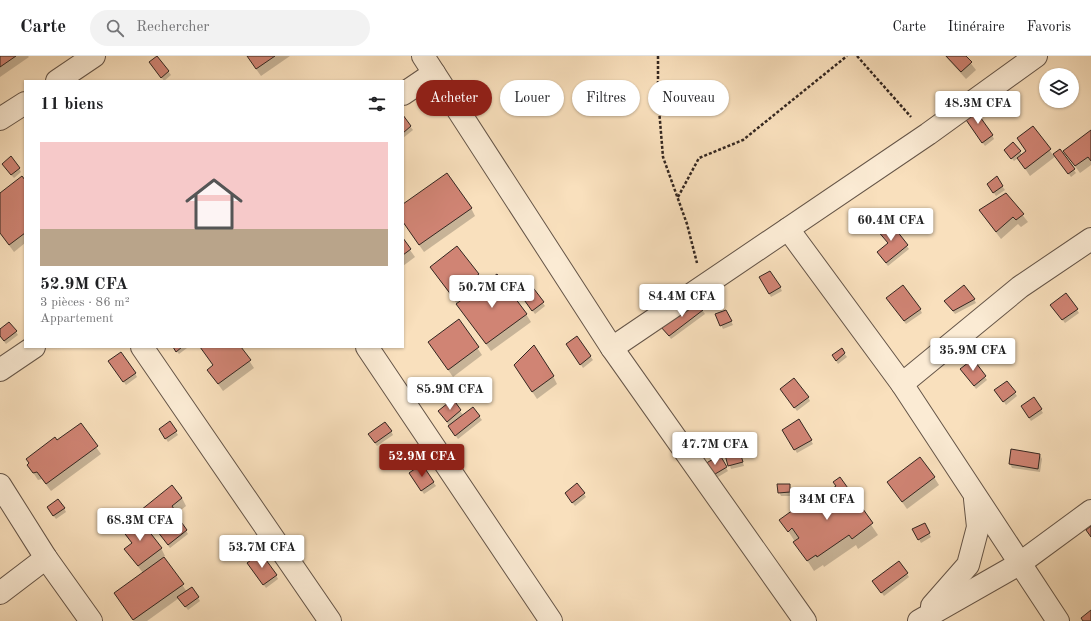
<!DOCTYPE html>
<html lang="fr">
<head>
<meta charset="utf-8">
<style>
  body { margin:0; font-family:"Old Standard TT",serif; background:#f2f2f2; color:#202124; height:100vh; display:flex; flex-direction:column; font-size:15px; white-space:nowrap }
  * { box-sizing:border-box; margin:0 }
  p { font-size:13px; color:#757577 }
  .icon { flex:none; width:22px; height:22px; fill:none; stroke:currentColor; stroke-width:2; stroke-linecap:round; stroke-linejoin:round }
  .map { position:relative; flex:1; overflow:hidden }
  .details { position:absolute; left:24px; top:24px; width:380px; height:268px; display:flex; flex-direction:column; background:#fff; border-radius:0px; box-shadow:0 1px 3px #0004 }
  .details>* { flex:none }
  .top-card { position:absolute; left:416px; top:24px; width:380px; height:36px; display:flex; gap:8px }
  .fabs { position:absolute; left:1039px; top:12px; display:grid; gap:8px }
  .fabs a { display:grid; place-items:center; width:40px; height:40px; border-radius:50%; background:#fff; box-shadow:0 1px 3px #0004; font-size:20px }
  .price { position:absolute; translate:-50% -34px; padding:0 9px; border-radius:4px; background:#fff; color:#222; font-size:13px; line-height:26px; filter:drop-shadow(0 1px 2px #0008) }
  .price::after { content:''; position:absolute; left:50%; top:24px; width:12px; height:9px; margin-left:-6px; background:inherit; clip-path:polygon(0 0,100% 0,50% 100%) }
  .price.active { background:#8f2418; color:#fff }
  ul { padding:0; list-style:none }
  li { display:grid; align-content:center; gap:8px; height:212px; padding:0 16px }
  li+li { border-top:1px solid #e0e0e0 }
  li span { display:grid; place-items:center; height:124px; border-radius:0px; color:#555 }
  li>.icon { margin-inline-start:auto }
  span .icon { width:72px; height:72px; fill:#fffc; stroke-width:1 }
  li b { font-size:17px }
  h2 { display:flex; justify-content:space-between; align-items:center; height:48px; padding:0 16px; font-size:17px }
  .pill { padding:0 14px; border-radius:18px; background:#fff; box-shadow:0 1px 3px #0004; font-size:14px; line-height:36px }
  .pill.active { background:#8f2418; color:#fff }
  header { display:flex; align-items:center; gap:24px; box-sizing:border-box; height:56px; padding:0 20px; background:#fff; border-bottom:1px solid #e0e0e0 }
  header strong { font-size:19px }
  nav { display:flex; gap:22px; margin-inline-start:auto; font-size:14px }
  .search { width:280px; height:36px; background:#f2f2f2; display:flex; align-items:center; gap:10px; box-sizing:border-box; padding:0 14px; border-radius:22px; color:#757577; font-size:15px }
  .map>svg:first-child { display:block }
</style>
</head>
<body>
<header>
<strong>Carte</strong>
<div class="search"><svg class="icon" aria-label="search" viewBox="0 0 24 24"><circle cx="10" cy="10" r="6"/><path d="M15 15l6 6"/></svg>Rechercher</div>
<nav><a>Carte</a><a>Itinéraire</a><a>Favoris</a></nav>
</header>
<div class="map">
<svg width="1091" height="565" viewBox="0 0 1091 565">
  <rect width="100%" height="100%" fill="#f9e0bd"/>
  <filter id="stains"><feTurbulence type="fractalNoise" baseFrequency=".005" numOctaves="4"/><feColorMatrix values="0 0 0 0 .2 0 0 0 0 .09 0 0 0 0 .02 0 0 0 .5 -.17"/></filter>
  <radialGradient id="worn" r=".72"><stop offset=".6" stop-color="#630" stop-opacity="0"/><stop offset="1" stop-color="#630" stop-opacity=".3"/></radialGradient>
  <!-- shadow -->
  <g fill="#0003">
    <polygon points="0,0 28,0 29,1 0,21"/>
    <polygon points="247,0 290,0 261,20"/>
    <polygon points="945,0 965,0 976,14 966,23"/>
    <polygon points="158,1 171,19 164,25 151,6"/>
    <polygon points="1000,42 1006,52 999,56 994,50"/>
    <polygon points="403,61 413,74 403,82"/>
    <polygon points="965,62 992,79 994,83 985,90"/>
    <polygon points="1033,72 1053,99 1060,94 1076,117 1071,121 1056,100 1030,120 1018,102 1014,105 1008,98 1020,96 1022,99 1027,96 1018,83"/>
    <polygon points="1091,76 1091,109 1080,117 1069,102"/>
    <polygon points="5,112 19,112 21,116 14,122"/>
    <polygon points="996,122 1005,134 996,140 988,128"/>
    <polygon points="25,126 25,187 14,196 0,177 0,138"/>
    <polygon points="1006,138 1028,166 1021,171 1018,168 1001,183 985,162"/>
    <polygon points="403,150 471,152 475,160 424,196 403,166"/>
    <polygon points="889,166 909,193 888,210 880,200 889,188"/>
    <polygon points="403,184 415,201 403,210"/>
    <polygon points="457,192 483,226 467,239 468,240 526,258 531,266 491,295 431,212"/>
    <polygon points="760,221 780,231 782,235 771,241"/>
    <polygon points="531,231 545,250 535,258 523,242"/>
    <polygon points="974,243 976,247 955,258 945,245"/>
    <polygon points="695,245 705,258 671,283 664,273"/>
    <polygon points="889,245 920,253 922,257 906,268"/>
    <polygon points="1054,253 1077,254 1079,257 1065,267"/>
    <polygon points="726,255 733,269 723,273 721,269"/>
    <polygon points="459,265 482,299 453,321 429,286"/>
    <polygon points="0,274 16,276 18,279 6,288 0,280"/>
    <polygon points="577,282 593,304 583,312 568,288"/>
    <polygon points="173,291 187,291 187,292 179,298"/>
    <polygon points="202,291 240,291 254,312 223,335 208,314 213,310"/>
    <polygon points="841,293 847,301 838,308 835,303"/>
    <polygon points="972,304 987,324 976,333 964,316"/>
    <polygon points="111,309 135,317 137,321 126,329"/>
    <polygon points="520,317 553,320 557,328 537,343"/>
    <polygon points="1007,326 1017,340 1006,349 998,337"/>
    <polygon points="783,336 808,341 810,345 797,355"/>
    <polygon points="1034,342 1043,357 1031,365 1024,354"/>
    <polygon points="452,344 463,359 473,352 482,364 458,383 439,355"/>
    <polygon points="799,364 813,388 797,397 783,374"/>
    <polygon points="170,367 178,379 168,386 160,374"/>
    <polygon points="80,369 101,398 51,435 42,423 38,424 28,409"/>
    <polygon points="391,375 393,379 377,390 371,382"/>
    <polygon points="735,381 744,410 731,413 722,384"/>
    <polygon points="1040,399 1042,403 1040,416 1012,412 1010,408"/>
    <polygon points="719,400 728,415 713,424"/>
    <polygon points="421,409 436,430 424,438 412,421"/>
    <polygon points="934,421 939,429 907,453 888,426"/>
    <polygon points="840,423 878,479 858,493 856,489 824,511 823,509 814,515 781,464 810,449 837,430"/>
    <polygon points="789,429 791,440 781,440 779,436"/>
    <polygon points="584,438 586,441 575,450 568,441"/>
    <polygon points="182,442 186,450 176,458 188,478 170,492 142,454"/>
    <polygon points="64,452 66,456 56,463 50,455"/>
    <polygon points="924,468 931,481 921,487 914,474"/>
    <polygon points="123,475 161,492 165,500 163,501 187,536 192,532 200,545 188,554 179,542 147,565 134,565 115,538 143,517 130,500 132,488"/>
    <polygon points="251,511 276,519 278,523 266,532"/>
    <polygon points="907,518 909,521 884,540 876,529"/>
  </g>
  <!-- building -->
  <g fill="#d08474" stroke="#342721">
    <polygon points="0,0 16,0 0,11"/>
    <polygon points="157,0 169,15 161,22 149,6"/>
    <polygon points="247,0 275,0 256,13"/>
    <polygon points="946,0 966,0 972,6 961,16"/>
    <polygon points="1000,41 1004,48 996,53 991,47"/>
    <polygon points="973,51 993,79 982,87 962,58"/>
    <polygon points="403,59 411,70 403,77"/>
    <polygon points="1033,70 1051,93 1025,113 1017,102 1026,95 1017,82"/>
    <polygon points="1091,74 1091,105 1088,101 1075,110 1063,95"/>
    <polygon points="1013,86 1021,95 1011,103 1004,94"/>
    <polygon points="1060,93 1075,113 1068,118 1053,98"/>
    <polygon points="11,100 20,112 11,119 2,108"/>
    <polygon points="447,117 472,152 419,189 403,166 403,148"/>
    <polygon points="22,120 25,124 25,177 9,189 0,177 0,137"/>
    <polygon points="997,120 1003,130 993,137 987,128"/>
    <polygon points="1006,137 1024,158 1016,164 1013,161 996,176 979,154"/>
    <polygon points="889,165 908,189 886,207 877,196 888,187 877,174"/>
    <polygon points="403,182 411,193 403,199"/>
    <polygon points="457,190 479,218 452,240 430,211"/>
    <polygon points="770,215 781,231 769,238 759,221"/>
    <polygon points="497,218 527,258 486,288 456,248"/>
    <polygon points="531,229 544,246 532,255 520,238"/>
    <polygon points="903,229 921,253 904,265 886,242"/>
    <polygon points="964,229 975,243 953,255 944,245"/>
    <polygon points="1066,237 1078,253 1062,264 1050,249"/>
    <polygon points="696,244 703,254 669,280 660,270"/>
    <polygon points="726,254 732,265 720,270 715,258"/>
    <polygon points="459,263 479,291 448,314 428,286"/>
    <polygon points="9,266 17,275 4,285 0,280 0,273"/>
    <polygon points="577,280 591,300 580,309 566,288"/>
    <polygon points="534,289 554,320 532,336 514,309"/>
    <polygon points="173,291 182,291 176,296"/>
    <polygon points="200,291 241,291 251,304 218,328 207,314 213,309"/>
    <polygon points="842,292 845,297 836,305 832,299"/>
    <polygon points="121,296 136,317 123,326 108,305"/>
    <polygon points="973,303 986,320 974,330 960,313"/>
    <polygon points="794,322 809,341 794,352 780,333"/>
    <polygon points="1007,325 1016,336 1003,346 994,334"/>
    <polygon points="1034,341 1042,353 1029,362 1021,350"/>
    <polygon points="453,343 461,354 447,366 438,355"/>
    <polygon points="473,351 480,360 455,380 448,370"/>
    <polygon points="799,363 812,384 794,394 782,374"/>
    <polygon points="170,365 177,375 165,383 159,373"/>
    <polygon points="385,366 392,375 375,387 368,378"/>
    <polygon points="81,367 98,390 46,428 37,416 33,417 27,409 29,407 26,403 55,381 57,384"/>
    <polygon points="735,380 743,406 728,410 721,384"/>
    <polygon points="1011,393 1040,398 1038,413 1009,408"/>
    <polygon points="720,399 727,411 710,421 703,409"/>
    <polygon points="920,401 935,421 902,446 887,426"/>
    <polygon points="422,408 434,426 421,435 409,417"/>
    <polygon points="840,421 873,467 852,483 849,479 817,501 816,499 807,505 793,486 799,482 792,472 788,476 779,464 807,444 810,448 836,430 833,426"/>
    <polygon points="577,427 585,437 572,447 565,437"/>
    <polygon points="777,428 790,428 790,436 778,437"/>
    <polygon points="172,429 182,442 172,450 174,453 152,469 141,454"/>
    <polygon points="58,443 65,452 53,460 47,451"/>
    <polygon points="174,456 187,474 168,489 154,471"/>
    <polygon points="138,461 162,492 138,510 124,493 132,487 122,474"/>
    <polygon points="925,467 930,477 918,484 912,473"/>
    <polygon points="1091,470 1091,481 1086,474"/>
    <polygon points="261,497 277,519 263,529 247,507"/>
    <polygon points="164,501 184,528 133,564 114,537"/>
    <polygon points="899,505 908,517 881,537 872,525"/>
    <polygon points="192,531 199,541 185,551 177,541"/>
    <polygon points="1091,554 1091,565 1083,565 1081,562"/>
  </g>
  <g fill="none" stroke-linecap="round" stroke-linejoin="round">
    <defs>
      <g id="minor">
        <polyline points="423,0 612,292 805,565"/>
        <polyline points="57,25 94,0"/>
        <polyline points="403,38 434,17"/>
        <polyline points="0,63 25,47"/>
        <polyline points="788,173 902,328 1058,565"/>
        <polyline points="142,291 330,565"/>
        <polyline points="367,291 551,565"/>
        <polyline points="612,292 928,78 1036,0"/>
        <polyline points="0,314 34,291"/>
        <polyline points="902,328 1020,231 1091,183"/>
        <polyline points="0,429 46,502 91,565"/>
        <polyline points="0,537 46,502"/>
        <polyline points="932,550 968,509 978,471 975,443"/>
        <polyline points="919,565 1019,508 1091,455"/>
      </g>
    </defs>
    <!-- minor casing -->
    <use href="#minor" stroke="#655548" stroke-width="24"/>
    <!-- path -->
    <g stroke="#342721" stroke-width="2.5" stroke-dasharray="3 2" stroke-linecap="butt">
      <polyline points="658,0 658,41 663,101 687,168 697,207"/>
      <polyline points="857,0 911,61"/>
      <polyline points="678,141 699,102 743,84 847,0"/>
    </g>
    <!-- minor -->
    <use href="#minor" stroke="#fbebd4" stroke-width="22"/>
  </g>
  <rect width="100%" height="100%" filter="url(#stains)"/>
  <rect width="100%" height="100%" fill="url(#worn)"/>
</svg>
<div class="fabs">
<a><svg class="icon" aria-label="layers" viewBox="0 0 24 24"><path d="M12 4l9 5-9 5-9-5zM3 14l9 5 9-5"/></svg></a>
</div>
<b class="price" style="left:978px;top:69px">48.3M CFA</b>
<b class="price" style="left:891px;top:186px">60.4M CFA</b>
<b class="price" style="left:492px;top:253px">50.7M CFA</b>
<b class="price" style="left:682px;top:262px">84.4M CFA</b>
<b class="price" style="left:973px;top:316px">35.9M CFA</b>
<b class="price" style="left:450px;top:355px">85.9M CFA</b>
<b class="price" style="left:715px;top:410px">47.7M CFA</b>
<b class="price active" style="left:422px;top:422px">52.9M CFA</b>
<b class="price" style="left:827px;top:465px">34M CFA</b>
<b class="price" style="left:140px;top:486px">68.3M CFA</b>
<b class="price" style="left:262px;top:513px">53.7M CFA</b>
<div class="top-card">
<a class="pill active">Acheter</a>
<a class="pill">Louer</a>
<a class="pill">Filtres</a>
<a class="pill">Nouveau</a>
</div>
<section class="details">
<h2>11 biens<svg class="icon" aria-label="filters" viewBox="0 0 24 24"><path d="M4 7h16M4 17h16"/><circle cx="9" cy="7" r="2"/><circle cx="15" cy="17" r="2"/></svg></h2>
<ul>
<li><span style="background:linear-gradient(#f6c9c9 70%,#b9a48a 0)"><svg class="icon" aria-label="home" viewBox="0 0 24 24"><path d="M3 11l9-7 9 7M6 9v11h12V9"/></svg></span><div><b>52.9M CFA</b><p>3 pièces · 86 m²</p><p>Appartement</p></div></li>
</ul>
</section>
</div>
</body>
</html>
